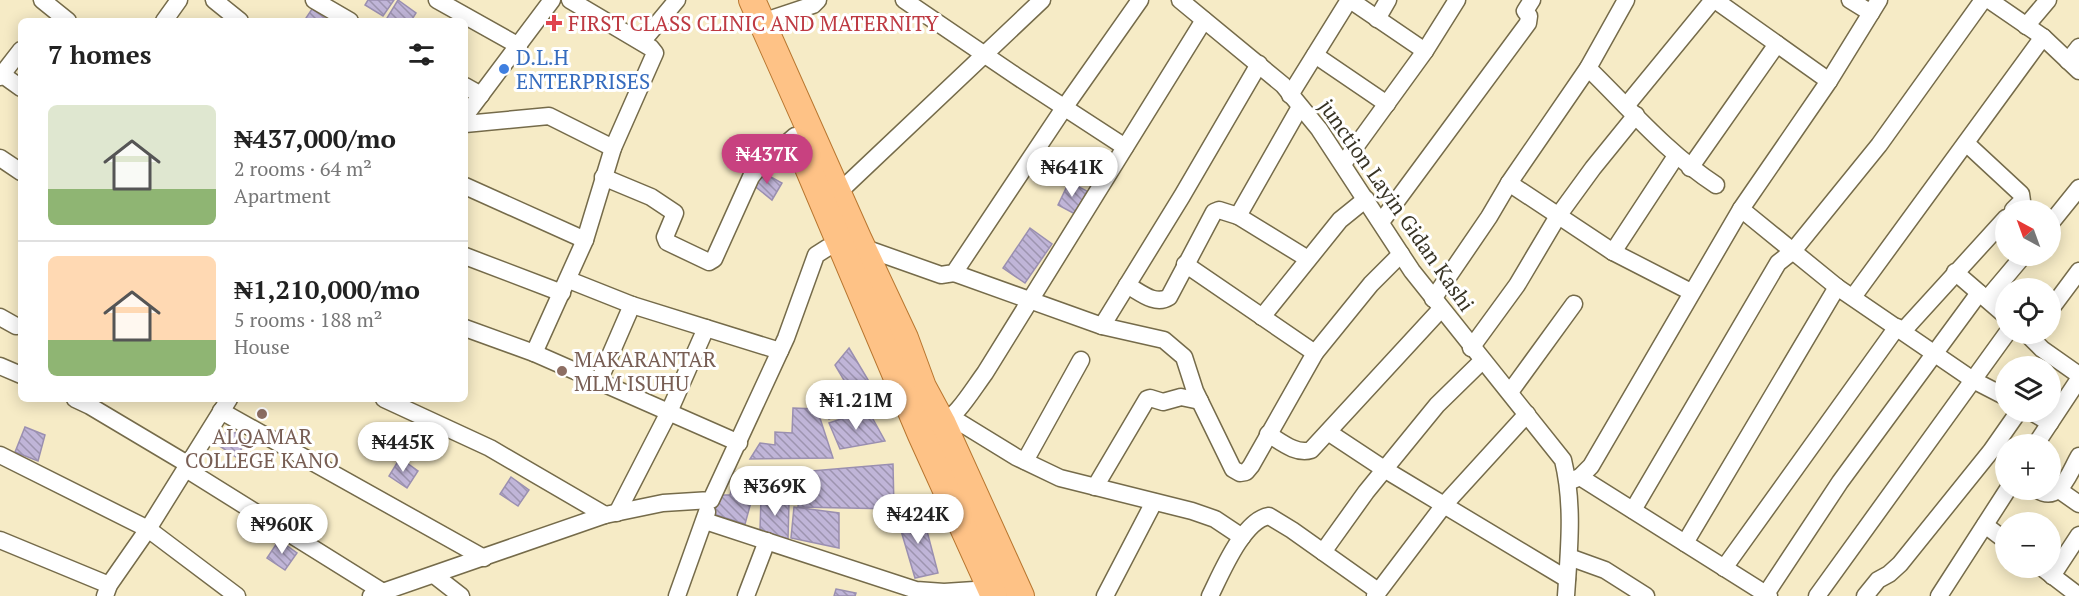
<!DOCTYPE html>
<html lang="en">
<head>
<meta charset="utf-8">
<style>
  body { margin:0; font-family:"PT Serif",serif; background:#f6f6f6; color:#222; height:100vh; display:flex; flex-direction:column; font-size:22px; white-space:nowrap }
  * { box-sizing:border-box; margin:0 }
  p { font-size:20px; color:#767676 }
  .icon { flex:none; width:33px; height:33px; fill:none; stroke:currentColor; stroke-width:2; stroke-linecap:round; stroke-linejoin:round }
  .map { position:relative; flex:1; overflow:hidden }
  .sheet { position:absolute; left:18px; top:18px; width:450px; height:384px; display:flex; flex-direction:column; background:#fff; border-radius:9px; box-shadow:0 3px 15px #0003 }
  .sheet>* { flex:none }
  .needle { width:39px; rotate:319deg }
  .fabs { position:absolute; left:1995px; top:200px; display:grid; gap:12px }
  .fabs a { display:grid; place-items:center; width:66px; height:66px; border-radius:50%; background:#fff; box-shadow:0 3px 15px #0003; font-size:30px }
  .price { position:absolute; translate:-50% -51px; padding:0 14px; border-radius:21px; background:#fff; color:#222; font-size:20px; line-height:39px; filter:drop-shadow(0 2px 3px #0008) }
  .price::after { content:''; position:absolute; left:50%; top:36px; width:18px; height:14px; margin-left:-9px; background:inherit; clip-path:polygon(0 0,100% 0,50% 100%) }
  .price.active { background:#c84180; color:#fff }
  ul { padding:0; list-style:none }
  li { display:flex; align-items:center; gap:18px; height:150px; padding:0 30px }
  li+li { border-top:2px solid #e0e0e0 }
  li span { display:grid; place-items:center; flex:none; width:168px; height:120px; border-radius:9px; color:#555 }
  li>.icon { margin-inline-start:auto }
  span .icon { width:72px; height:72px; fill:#fffc; stroke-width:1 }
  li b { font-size:26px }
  h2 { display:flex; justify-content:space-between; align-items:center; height:72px; padding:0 30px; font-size:26px }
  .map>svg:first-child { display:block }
</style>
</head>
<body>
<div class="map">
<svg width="2079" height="596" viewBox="0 0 2079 596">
  <defs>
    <pattern id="building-back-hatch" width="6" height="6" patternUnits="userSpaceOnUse" patternTransform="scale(1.5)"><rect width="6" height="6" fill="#c0b5d8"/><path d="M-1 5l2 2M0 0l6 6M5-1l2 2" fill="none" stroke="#9d94af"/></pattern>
  </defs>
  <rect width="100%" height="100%" fill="#f6ebc6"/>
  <!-- building -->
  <g fill="url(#building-back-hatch)" stroke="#9a8fb0" stroke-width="1.5">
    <polygon points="368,0 394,0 383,16 365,5"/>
    <polygon points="398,0 416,13 411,21 391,21 387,18"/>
    <polygon points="312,9 329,21 304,21"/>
    <polygon points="760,171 782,183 772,200 752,184"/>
    <polygon points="1069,182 1087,191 1075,214 1058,205"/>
    <polygon points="1030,228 1052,244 1025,283 1003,268"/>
    <polygon points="849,348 880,400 858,404 835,365"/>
    <polygon points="844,384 855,407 829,419 817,395"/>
    <polygon points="793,408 817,409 833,458 750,459 760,443 775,445 775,432 792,433"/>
    <polygon points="868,410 885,441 840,449 829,423"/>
    <polygon points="25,427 45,435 38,461 15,452"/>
    <polygon points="229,428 247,441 236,457 218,445"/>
    <polygon points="400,458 418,471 407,488 389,476"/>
    <polygon points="893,464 894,509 798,507 800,472"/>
    <polygon points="736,472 759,473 745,524 713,514 717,495 730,495"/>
    <polygon points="511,477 529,490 518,506 500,494"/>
    <polygon points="761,497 789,503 788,539 760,530"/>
    <polygon points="794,507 839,513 839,548 791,538"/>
    <polygon points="922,512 938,573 915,578 897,517"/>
    <polygon points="279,540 297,553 285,570 267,558"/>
    <polygon points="836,589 856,593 855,596 834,596"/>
  </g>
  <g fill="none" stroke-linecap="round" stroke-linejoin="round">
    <defs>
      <g id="street">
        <polyline points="42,0 68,21"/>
        <polyline points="214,0 240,21"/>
        <polyline points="314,0 350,21"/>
        <polyline points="437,0 519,46"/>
        <polyline points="904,0 1016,76 1125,147"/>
        <path d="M1180 0 1283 85 1319 129 1412 271 1563 460C1574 505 1569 550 1566 596"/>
        <polyline points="1350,0 1425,51"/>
        <polyline points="1715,0 1829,81"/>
        <polyline points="1850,0 1871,13"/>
        <polyline points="1989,0 2043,37 2079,71"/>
        <polyline points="1377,19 1388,0"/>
        <polyline points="164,21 179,0"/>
        <polyline points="762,22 813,5 818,0"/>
        <polyline points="2026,26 2048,0"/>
        <polyline points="642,42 677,0"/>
        <polyline points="1315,55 1387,104"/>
        <polyline points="2068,61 2079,47"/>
        <path d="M1588 68C1630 109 1667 153 1716 185"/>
        <polyline points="0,73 21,88"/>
        <polyline points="0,77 21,50"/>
        <polyline points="465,86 481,95"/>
        <polyline points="1290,95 1349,0"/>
        <polyline points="1626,106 1713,0"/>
        <polyline points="465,116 552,0"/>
        <polyline points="465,124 549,116 613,148"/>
        <polyline points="1966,143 2021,194 2022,201 2013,210"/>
        <polyline points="0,158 21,172"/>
        <polyline points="1343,164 1425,51 1457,0"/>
        <polyline points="1690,168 1777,44"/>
        <polyline points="603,177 651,197 675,213 665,237 667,242 709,262 714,259 751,177 758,168 795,136"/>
        <polyline points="1509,183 1613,252 1691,292"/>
        <polyline points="465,186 585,240"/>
        <polyline points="838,193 1042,0"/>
        <polyline points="1741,209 1837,287 1973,380 2006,397"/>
        <polyline points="1238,216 1300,107"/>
        <polyline points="1381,222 1528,23 1529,16 1525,11 1532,0"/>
        <polyline points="2050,224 2079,188"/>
        <polyline points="862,247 941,275 954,273 1064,108 1140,0"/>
        <polyline points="1613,252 1676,156"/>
        <polyline points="465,256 562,293"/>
        <polyline points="1185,264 1315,353"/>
        <polyline points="1955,272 2006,316"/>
        <polyline points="954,273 1102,326 1164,340 1184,357 1195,391 1233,469 1240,473 1246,472 1251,466 1315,353 1371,284 1401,254"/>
        <polyline points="569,280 632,305 780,351"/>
        <path d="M1127 285C1140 292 1155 306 1169 297L1214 212 1219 210 1238 216 1308 259"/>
        <polyline points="1853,297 2043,37"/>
        <polyline points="1433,299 1489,217 1509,183 1588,68 1626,0"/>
        <polyline points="1987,299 2024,255"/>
        <polyline points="2050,310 2079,271"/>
        <polyline points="0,317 16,326"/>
        <polyline points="1262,317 1340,220 1366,199"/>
        <polyline points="1102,326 1182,196 1259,64"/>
        <polyline points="465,328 534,353 739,443"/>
        <polyline points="1903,331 2006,218"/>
        <polyline points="2026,333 2042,349 2079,375"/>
        <polyline points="1471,348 1517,285 1558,216 1593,168 1636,115"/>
        <polyline points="534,353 585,240 613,148 655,53 651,48 570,0"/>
        <polyline points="0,366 21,375"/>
        <polyline points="599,381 632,305"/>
        <polyline points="1510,392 1574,304"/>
        <polyline points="75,399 90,406 189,465"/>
        <polyline points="384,399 490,448 605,515"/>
        <polyline points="221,411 484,558"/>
        <polyline points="2030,411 2050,423"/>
        <polyline points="951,417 1016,457 1060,478 1192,511 1215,519 1242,537"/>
        <path d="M936 428C957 417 971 392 985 373L1204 20"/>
        <polyline points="1328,432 1384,469 1567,579"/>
        <path d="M1268 434C1280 441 1296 455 1311 450L1441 309"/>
        <polyline points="2036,444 2079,379"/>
        <polyline points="0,455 148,529 237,596"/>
        <polyline points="1025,461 1081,360"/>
        <polyline points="186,469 383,592"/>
        <polyline points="1580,477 1769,596"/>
        <polyline points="1568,482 1580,477 1591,466 1741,209 1829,81 1879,0"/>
        <polyline points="1095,487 1147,399 1150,398 1163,402 1181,397 1200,401"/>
        <path d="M2036 489C2060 505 2069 473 2079 456"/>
        <polyline points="2059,490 2079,504"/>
        <polyline points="1633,510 1778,263 1793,251 1879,145 1983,0"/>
        <polyline points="617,513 669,412 706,328"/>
        <polyline points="705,521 916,590 944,592 990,589"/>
        <polyline points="1985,525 2006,541"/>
        <polyline points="0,540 109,585"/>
        <polyline points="1685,543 1837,287"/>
        <polyline points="1323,552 1366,492 1437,405 1482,361"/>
        <polyline points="1569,557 1605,570 1646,596"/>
        <polyline points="2041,567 2079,596"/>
        <polyline points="1724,568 1897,327"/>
        <polyline points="434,575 461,596"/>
        <polyline points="2052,576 2079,535"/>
        <polyline points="1766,594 1840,482 1979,293"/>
        <polyline points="105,596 109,585 148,529 229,399"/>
        <polyline points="371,596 605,515 663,503 711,500 786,338 816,255 827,248 839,244"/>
        <polyline points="677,596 707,512"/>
        <polyline points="746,596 767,541"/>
        <polyline points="1105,596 1154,502"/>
        <path d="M1210 596C1221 574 1243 520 1269 516L1292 530 1378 591"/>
        <polyline points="1375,596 1444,505 1527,414"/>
        <polyline points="1817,596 2007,333"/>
        <polyline points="1865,596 1878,580 1889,574 1900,564 1991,451 2019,411"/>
        <polyline points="1939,596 2008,489"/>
      </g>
      <g id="primary">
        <polyline points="752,0 858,238 905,338 923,387 943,424 1021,596"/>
        <polyline points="803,156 921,435 994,596"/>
      </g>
    </defs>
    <!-- street casing -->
    <use href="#street" stroke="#756b4a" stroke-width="19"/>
    <!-- primary casing -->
    <use href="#primary" stroke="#b8762f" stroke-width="28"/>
    <!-- street -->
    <use href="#street" stroke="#fff" stroke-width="16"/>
    <!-- primary -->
    <use href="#primary" stroke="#fec286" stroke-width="26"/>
  </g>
  <!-- markers -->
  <path fill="#e0444e" stroke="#fff" stroke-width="2" d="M551 14h6v6h6v6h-6v6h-6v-6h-6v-6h6z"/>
  <circle fill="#3f7fe0" stroke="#fff" stroke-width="2" cx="504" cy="69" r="6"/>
  <g fill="#8d6e63" stroke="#fff" stroke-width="2">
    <circle cx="562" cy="371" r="6"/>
    <circle cx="262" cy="414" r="6"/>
  </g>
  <g text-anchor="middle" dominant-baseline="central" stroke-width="6" stroke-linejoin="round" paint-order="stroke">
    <!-- health labels -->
    <g font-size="21" fill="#be3a42" stroke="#fff" text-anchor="start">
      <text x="568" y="23">FIRST CLASS CLINIC AND MATERNITY</text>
    </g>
    <!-- shop labels -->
    <g font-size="21" fill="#366cbe" stroke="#fff" text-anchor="start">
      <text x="516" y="57">D.L.H<tspan x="516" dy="24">ENTERPRISES</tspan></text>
    </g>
    <!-- street labels -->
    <g font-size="21" fill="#383425" stroke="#fff">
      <text transform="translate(1397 205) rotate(55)">junction Layin Gidan Kashi</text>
    </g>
    <!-- education labels -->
    <g font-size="21" fill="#785e54" stroke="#fff" text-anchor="start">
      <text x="574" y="359">MAKARANTAR<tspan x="574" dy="24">MLM ISUHU</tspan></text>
      <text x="262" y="436" text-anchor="middle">ALQAMAR<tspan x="262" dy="24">COLLEGE KANO</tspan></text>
    </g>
  </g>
</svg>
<div class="fabs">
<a><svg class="needle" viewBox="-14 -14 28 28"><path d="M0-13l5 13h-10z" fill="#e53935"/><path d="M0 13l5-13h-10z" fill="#767676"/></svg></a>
<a><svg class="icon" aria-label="locate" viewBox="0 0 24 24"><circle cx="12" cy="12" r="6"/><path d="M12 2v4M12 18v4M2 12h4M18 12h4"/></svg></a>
<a><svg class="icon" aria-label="layers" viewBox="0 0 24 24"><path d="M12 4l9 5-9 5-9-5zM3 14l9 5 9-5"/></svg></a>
<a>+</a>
<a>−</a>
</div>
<b class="price active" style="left:767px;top:185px">₦437K</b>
<b class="price" style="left:1072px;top:198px">₦641K</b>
<b class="price" style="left:856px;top:431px">₦1.21M</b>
<b class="price" style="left:403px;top:473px">₦445K</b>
<b class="price" style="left:775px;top:517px">₦369K</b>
<b class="price" style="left:918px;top:545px">₦424K</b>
<b class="price" style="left:282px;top:555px">₦960K</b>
<section class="sheet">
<h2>7 homes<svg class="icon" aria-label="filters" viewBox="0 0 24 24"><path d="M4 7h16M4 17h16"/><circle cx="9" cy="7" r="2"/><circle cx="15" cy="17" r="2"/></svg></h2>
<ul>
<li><span style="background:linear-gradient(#dfe7d0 70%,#8fb573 0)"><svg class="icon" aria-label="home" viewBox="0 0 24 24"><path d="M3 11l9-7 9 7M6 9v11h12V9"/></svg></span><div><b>₦437,000/mo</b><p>2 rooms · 64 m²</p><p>Apartment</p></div></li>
<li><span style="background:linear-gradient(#ffd9b3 70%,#8fb573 0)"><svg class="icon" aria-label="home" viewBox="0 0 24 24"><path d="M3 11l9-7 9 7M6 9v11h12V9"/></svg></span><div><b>₦1,210,000/mo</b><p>5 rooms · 188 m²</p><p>House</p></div></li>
</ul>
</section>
</div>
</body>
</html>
